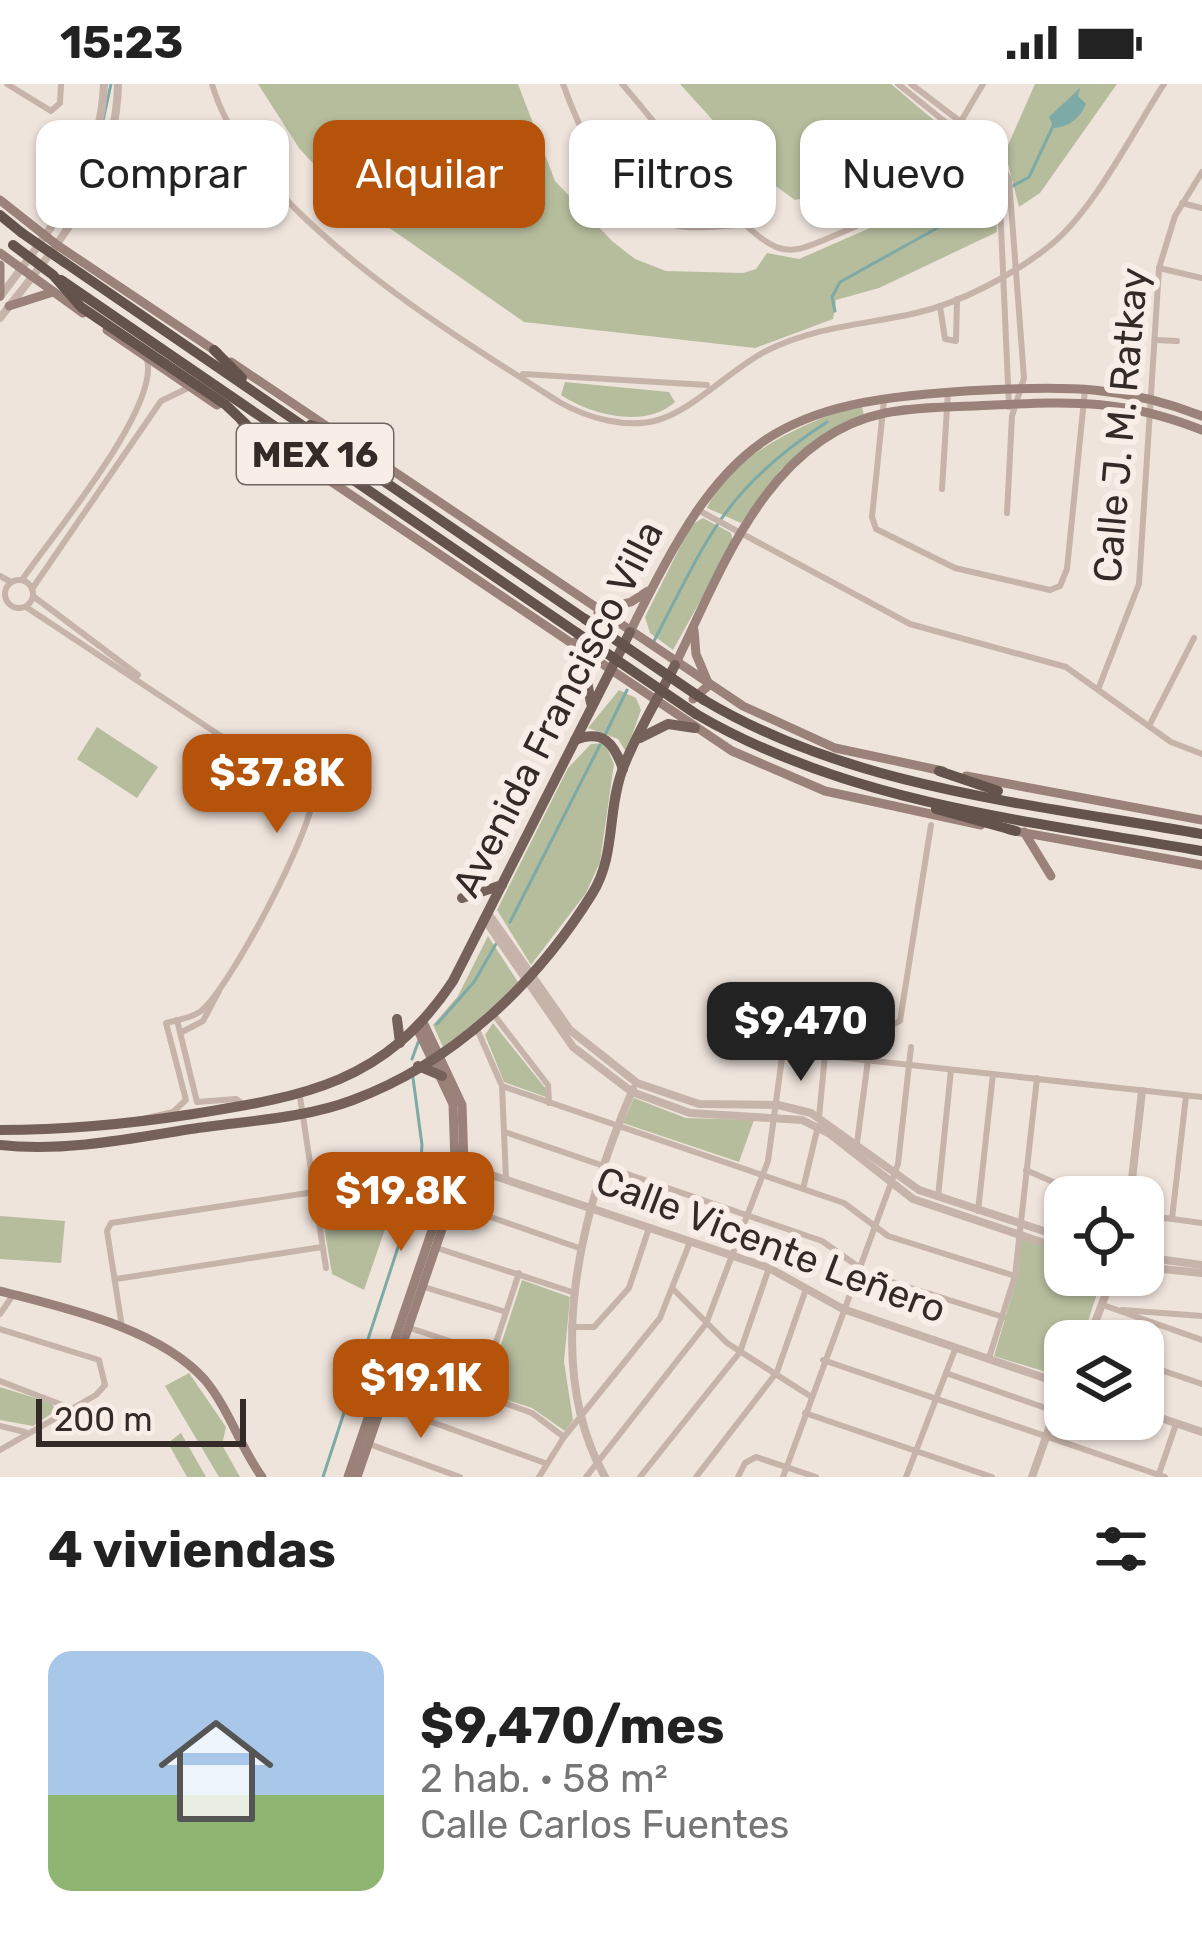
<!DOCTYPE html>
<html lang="es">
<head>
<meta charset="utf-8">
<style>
  body { margin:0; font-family:Rubik,sans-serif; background:#f2f2f2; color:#222; height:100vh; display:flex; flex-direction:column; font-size:45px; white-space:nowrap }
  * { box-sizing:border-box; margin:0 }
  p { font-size:39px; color:#767676 }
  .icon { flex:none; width:66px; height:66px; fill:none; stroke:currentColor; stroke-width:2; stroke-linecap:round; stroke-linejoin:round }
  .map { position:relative; height:1393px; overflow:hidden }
  .sheet { display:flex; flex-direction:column; background:#fff; flex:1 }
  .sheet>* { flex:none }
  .top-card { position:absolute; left:36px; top:36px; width:1131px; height:108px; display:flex; gap:24px }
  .buttons { position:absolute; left:1044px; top:1092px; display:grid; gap:24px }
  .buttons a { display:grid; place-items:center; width:120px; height:120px; border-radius:24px; background:#fff; box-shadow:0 3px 9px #0004; font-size:60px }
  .scale { position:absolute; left:36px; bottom:30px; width:210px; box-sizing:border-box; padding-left:12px; border:6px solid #342a28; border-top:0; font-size:33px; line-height:42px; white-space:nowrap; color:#342a28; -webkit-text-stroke:9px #f8eee7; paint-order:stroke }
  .price { position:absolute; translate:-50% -102px; padding:0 27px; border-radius:24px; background:#b45309; color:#fff; font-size:39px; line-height:78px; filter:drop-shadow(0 3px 6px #0008) }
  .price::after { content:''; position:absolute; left:50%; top:72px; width:36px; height:27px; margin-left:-18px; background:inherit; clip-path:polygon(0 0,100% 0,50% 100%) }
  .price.selected { background:#222; color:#fff }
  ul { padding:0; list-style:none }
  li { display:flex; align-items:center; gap:36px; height:300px; padding:0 48px }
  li+li { border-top:3px solid #e0e0e0 }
  li span { display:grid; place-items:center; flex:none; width:336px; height:240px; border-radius:24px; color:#555 }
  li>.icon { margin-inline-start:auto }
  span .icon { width:144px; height:144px; fill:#fffc; stroke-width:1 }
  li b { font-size:51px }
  h2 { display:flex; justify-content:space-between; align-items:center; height:144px; padding:0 48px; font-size:51px }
  .pill { padding:0 42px; border-radius:24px; background:#fff; box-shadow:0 3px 9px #0004; font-size:42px; line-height:108px }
  .pill.selected { background:#b45309; color:#fff }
  .status { display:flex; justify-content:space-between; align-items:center; height:84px; padding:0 60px; background:#fff; direction:ltr }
  .status svg { height:33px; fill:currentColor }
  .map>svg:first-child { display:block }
</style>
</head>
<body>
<div class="status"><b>15:23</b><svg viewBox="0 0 49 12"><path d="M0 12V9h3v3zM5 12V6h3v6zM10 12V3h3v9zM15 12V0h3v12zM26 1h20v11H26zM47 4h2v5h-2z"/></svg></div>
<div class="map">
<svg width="1202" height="1393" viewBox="0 0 1202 1393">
  <rect width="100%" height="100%" fill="#efe4dc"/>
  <!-- green -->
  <g fill="#b6bd9d">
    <polygon points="258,0 518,0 555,97 612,157 635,175 666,187 743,189 756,185 767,169 799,175 987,93 995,104 997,148 879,204 836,216 833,235 755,264 524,238 341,110 299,64"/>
    <polygon points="680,0 891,0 955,54 838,107 795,116 766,95"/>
    <polygon points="1035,0 1117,0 1040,109 1019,123 1005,68"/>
    <path d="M565 298 669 308 675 318C646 345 591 331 561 311Z"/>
    <path d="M848 324 862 323 864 331 781 385 741 439 707 424C729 373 798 342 848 324Z"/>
    <polygon points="703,434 731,449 733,458 673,566 650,549 645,533 691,441"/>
    <polygon points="619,606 636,614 641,626 626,668 618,655 588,644"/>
    <polygon points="97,643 158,683 137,714 77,675"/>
    <polygon points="605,659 614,680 600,778 586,809 531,881 497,826 568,684 591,660"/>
    <polygon points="488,852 518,898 489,929 443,963 433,941 458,912"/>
    <polygon points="493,939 546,1005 546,1013 504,998 485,951"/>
    <polygon points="634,1014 686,1034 754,1036 739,1078 623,1039"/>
    <polygon points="411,1070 364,1206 332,1190 313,1077"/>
    <polygon points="0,1132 65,1137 61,1179 0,1175"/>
    <polygon points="1021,1155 1065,1170 1065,1191 1103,1191 1083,1253 1065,1257 1065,1282 1059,1292 994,1272 1018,1191"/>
    <polygon points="522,1196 570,1213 564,1278 573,1336 565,1347 532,1324 485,1309"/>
    <polygon points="189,1289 226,1343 222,1361 240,1393 219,1393 165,1302"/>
    <polygon points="0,1303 51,1319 57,1326 33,1342 0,1336"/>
    <polygon points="181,1349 206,1393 187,1393 168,1359"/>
  </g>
  <!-- water -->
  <path fill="#7daaa6" d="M1080 4 1078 12 1086 20C1080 34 1069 43 1054 44L1049 33Z"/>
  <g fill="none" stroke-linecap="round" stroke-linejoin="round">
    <!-- stream -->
    <g stroke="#7daaa6" stroke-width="3">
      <polyline points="61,137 92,87 111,0"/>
      <polyline points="835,227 832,213 840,198 1029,93 1054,40"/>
      <path d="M654 557C708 453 725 404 827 338"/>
      <polyline points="604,653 627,606"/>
      <polyline points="510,838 600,661"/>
      <polyline points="437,940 474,898 496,860"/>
      <polyline points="412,975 419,956"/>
      <polyline points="323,1393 419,1099 422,1061 413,994"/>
    </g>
    <!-- minor -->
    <g stroke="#c6b3a9" stroke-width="6">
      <polyline points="7,0 51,27 60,19 61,0"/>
      <path d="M212 0C248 127 453 251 561 319 588 334 626 345 658 336 692 327 732 284 766 267 816 242 864 241 916 229 960 219 1011 192 1047 164 1093 129 1132 49 1164 0"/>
      <path d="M563 0C582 52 615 131 678 142 699 146 723 141 744 141"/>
      <path d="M622 0C653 34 741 153 779 164 795 169 809 162 824 156L1003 79"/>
      <polyline points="898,0 979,65 999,97 1009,323"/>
      <polyline points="911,0 986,57 1009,95 1024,294 1012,332 1007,429"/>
      <polyline points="960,39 983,0"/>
      <polyline points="1182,119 1202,124"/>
      <polyline points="1159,184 1202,194"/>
      <polyline points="940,222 945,255 956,257 957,215"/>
      <polyline points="1155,256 1177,257"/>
      <polyline points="523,290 707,301"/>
      <polyline points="884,316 872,433 876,445 955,484 1050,506 1060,502 1067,485 1085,306"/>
      <polyline points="942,405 948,308"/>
      <polyline points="698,426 910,540 1066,583 1171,658 1202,670"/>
      <polyline points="0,492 11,498"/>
      <circle cx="19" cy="510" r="14"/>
      <path d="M22 496C51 453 160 324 147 276"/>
      <polyline points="32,505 161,317 190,303"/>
      <polyline points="33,512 138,591"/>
      <path d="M26 523 313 713C311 749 230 904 201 927 192 934 177 936 166 939L186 1016 173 1028 138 1036"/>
      <polyline points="1099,603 1139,500 1159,184 1175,132 1202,88"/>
      <polyline points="1149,642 1194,554"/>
      <polyline points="494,931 548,1001 549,1019"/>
      <polyline points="784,934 881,946 900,937 931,741"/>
      <polyline points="177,936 197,1018 236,1015 243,1020"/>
      <polyline points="477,945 502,1002 506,1095"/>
      <polyline points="182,948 203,937 219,907"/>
      <polyline points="764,965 1202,1013"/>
      <polyline points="502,1002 844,1119 888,1152 1015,1192"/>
      <polyline points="300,1013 326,1184"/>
      <polyline points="819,1033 825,971"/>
      <polyline points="508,1049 822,1157 870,1191 1003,1233"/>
      <polyline points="857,1059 868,976"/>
      <polyline points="1026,1086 1087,1113"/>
      <polyline points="803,1105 818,1042"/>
      <polyline points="938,1113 951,986"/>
      <polyline points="453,1120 582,1165"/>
      <polyline points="978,1127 993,990"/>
      <polyline points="1143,1131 1202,1139"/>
      <polyline points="1172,1135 1186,1012"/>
      <polyline points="437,1164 575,1209"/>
      <polyline points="116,1195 322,1163"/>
      <polyline points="424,1203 506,1228"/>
      <polyline points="673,1205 727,1259 810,1312"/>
      <polyline points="1103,1221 1202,1256"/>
      <polyline points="1122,1226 1202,1232"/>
      <polyline points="0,1230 13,1211"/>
      <polyline points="122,1243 107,1147 111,1139 314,1108"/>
      <polyline points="571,1243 594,1243 629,1204 649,1144"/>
      <polyline points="410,1244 492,1271"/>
      <polyline points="0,1245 99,1276 105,1301 96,1311 0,1366"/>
      <polyline points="989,1274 1015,1192 1037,994"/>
      <polyline points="823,1276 1165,1393"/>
      <polyline points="396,1280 532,1329 564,1353"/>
      <polyline points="1143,1280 1202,1300"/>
      <polyline points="946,1289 1054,1327"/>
      <polyline points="0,1297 70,1324"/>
      <polyline points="479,1310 519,1189"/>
      <polyline points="382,1320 545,1379"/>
      <polyline points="805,1329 992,1393"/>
      <polyline points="0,1342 25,1348"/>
      <polyline points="369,1360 460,1393"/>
      <polyline points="539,1393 564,1353 660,1234 690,1158"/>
      <polyline points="586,1393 706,1240 768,1077 783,966"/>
      <polyline points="640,1393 740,1268 769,1184"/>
      <polyline points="696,1393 777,1288 806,1205"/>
      <polyline points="738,1393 745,1379 756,1373 816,1393"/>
      <polyline points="783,1393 898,1080 911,963"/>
      <polyline points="906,1393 956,1263"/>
      <polyline points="1158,1393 1176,1340"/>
    </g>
    <!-- tertiary -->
    <g stroke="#c6b3a9" stroke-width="8">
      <path d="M0 213C49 147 101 85 104 0"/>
      <path d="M0 234C55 163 117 95 118 0"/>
      <polyline points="488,829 570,946 637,999 699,1020 778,1021 811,1029 919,1106 1065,1154"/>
      <polyline points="485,836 573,963 632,1008 690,1029 802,1036 830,1050 913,1115 1065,1166"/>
      <polyline points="462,1081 769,1184 843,1225 1065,1301"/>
      <polyline points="1130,1113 1142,1007"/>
      <polyline points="1143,1173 1202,1181"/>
      <polyline points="1143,1183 1202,1189"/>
      <polyline points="1088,1257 1113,1191"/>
      <polyline points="1143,1328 1202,1348"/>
      <path d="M605 1393C540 1277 583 1121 633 1005"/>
      <polyline points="1032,1393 1065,1299"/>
    </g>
    <!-- secondary -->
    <g stroke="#9a827a" stroke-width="9">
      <polyline points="0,116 57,161 217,268"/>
      <polyline points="0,169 83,229"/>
      <polyline points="0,181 0,212"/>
      <polyline points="9,222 53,208"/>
      <polyline points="107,246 217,321"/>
      <polyline points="231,278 743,622 835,664 943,687"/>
      <polyline points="241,337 732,667 825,707 981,741"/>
      <polyline points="598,526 631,518 648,507"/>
      <path d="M630 548C724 355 769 316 986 306 1067 302 1125 302 1202 332"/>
      <path d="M575 558 594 563C606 554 609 540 598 529"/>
      <path d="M675 581C721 487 768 353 885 329 921 322 959 323 995 321 1076 317 1126 316 1202 346"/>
      <polyline points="693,615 709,601 696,570 694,546"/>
      <polyline points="966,692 1202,736"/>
      <polyline points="1009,746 1202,781"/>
      <polyline points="1024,748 1051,792"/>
      <path d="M0 1207C65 1224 159 1244 205 1296 229 1325 240 1363 262 1393"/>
      <polyline points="348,1393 455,1079 453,1020 417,944"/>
      <polyline points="357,1393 464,1081 462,1021 423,938"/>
    </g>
    <!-- primary -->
    <g stroke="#75605a" stroke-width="10">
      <polyline points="582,570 591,619"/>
      <polyline points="640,654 668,640 695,644"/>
      <path d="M575 656C603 645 614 659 623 685"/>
      <polyline points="462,814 502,801"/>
      <polyline points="397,935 400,959"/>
      <polyline points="418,982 442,992"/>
      <path d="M0 1046C65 1046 129 1040 193 1030 306 1012 385 999 453 897L630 548"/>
      <path d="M0 1061C63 1068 129 1055 191 1045 243 1037 303 1035 353 1016 453 979 536 900 592 810 616 772 607 728 622 687 635 651 658 615 675 581"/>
    </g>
    <!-- trunk -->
    <g stroke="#64524d" stroke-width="10">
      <polyline points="0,131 22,149"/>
      <polyline points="64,178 585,535"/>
      <polyline points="61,196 577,549"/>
      <polyline points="214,266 242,294"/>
      <polyline points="310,341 342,350"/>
      <path d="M704 616C853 705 1034 720 1202 750"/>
      <path d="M696 630C850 720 1030 737 1202 767"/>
      <polyline points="939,687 998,707"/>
      <polyline points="936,725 1016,747"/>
    </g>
    <!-- trunk-bridge -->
    <g stroke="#64524d" stroke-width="10">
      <polyline points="22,149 64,178"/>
      <polyline points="13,161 53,191 81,223 226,321 246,340"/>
      <polyline points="585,535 704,616"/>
      <polyline points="577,549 696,630"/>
    </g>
  </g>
  <g text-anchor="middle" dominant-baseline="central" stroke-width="12" stroke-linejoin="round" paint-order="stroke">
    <!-- shield labels -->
    <rect fill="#f8eee7" stroke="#6f6561" stroke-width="3" x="237" y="340" width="156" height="60" rx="9"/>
    <g font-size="36" font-weight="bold" fill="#342a28">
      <text x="315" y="370">MEX 16</text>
    </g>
    <!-- street labels -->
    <g font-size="39" fill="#342a28" stroke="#f8eee7">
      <text transform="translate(1121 341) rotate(-85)">Calle J. M. Ratkay</text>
      <text transform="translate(558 625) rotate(-63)">Avenida Francisco Villa</text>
      <text transform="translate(771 1161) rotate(21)">Calle Vicente Leñero</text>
    </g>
  </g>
</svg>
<div class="buttons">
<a><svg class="icon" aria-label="locate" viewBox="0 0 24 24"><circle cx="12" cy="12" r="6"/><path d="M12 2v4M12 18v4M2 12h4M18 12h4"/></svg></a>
<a><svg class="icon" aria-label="layers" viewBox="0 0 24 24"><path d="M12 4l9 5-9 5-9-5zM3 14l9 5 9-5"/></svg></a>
</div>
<div class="scale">200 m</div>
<b class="price" style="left:277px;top:752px">$37.8K</b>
<b class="price selected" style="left:801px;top:1000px">$9,470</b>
<b class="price" style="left:401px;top:1170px">$19.8K</b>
<b class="price" style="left:421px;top:1357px">$19.1K</b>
<div class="top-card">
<a class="pill">Comprar</a>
<a class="pill selected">Alquilar</a>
<a class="pill">Filtros</a>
<a class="pill">Nuevo</a>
</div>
</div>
<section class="sheet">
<h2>4 viviendas<svg class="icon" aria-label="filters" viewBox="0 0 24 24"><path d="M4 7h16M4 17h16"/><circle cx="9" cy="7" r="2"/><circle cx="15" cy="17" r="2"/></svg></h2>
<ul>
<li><span style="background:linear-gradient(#a9c7e8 60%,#8fb573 0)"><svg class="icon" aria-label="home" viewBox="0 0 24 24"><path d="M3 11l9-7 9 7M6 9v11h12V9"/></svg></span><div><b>$9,470/mes</b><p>2 hab. · 58 m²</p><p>Calle Carlos Fuentes</p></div></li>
</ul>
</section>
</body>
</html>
